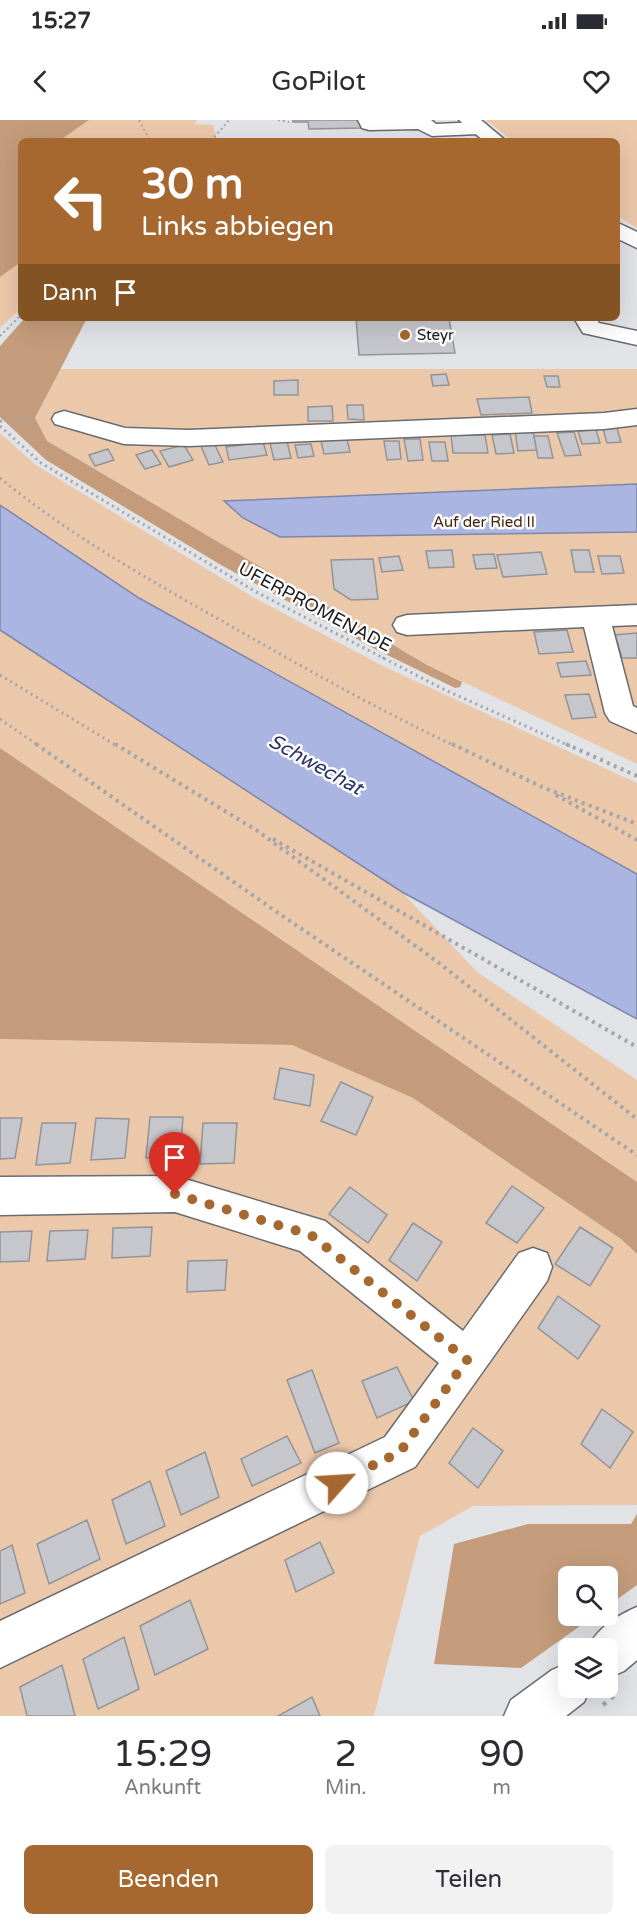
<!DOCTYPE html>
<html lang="de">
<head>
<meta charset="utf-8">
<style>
	:root { --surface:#fff; --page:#f2f2f3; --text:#2b2b33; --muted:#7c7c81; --accent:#a6682e }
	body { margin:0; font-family:"Varela Round",sans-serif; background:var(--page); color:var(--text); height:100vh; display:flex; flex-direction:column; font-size:22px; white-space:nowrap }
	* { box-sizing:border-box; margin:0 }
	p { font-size:20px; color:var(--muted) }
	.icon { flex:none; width:33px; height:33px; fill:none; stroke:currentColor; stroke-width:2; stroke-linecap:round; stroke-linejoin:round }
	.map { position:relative; height:1596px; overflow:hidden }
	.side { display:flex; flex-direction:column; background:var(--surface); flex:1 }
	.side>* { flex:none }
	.top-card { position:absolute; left:18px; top:18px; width:602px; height:183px; border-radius:9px; box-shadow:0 6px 24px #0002; background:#a6682e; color:#fff; overflow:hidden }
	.fabs { position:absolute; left:558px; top:1446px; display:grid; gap:12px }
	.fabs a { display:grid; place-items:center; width:60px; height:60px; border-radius:9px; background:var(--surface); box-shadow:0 6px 24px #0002; font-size:30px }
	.pin { position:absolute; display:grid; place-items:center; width:51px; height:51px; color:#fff; margin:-62px -26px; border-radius:50% 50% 50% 0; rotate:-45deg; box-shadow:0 0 6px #0007 }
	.pin .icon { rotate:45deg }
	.me { position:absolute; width:66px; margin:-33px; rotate:64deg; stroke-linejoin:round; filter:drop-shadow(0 0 4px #0008) }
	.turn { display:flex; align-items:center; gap:21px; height:126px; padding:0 24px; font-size:27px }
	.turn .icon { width:78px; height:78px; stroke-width:2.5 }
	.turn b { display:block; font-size:42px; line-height:51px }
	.then { display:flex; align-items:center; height:57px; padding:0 24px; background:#0003; gap:12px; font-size:22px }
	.eta { display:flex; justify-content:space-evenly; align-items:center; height:102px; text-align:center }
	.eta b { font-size:36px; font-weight:600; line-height:42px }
	.action { display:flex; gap:12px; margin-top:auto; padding:12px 24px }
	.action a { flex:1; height:69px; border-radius:9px; background:var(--accent); color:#fff; font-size:24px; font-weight:600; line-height:69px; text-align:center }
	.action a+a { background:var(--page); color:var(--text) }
	.status { display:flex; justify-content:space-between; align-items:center; height:42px; padding:0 30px; background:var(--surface); direction:ltr }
	.status svg { height:16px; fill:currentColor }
	header { display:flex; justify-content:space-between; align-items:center; height:78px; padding:0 24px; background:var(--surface); font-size:27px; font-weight:600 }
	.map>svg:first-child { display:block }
</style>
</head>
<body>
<div class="status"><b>15:27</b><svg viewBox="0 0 49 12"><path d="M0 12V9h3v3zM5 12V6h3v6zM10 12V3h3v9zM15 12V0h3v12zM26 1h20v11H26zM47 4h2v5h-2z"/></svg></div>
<header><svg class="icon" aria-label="back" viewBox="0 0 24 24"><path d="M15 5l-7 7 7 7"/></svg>GoPilot<svg class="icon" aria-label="heart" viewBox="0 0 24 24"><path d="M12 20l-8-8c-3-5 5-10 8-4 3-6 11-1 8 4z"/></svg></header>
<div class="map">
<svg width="637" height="1596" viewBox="0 0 637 1596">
	<rect width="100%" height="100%" fill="#e1e3e7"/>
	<g fill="#ecc8ab">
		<path d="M89,0H197L194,4L213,5L217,21H59Z"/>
		<path d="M486,0H637V108L617,96L616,21H513Z"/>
		<path d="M21,142V188L0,208V157Z"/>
		<path d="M60,249H637V644L427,545L46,321L35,299Z"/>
		<path d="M0,313L36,345L251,476L381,545L637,663V754L139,478L0,385Z"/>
		<path d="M0,510L402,772L477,852L637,960V1062L0,628Z"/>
		<path d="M0,919L292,925L413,978L621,1119L637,1134V1385L473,1386L420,1416L374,1596H0Z"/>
	</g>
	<g fill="#c49c7b">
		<path d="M0,0H89L59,21H21V142L0,157Z"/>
		<path d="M25,198H87L35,298L47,321L427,545L462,562L460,567L455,568L377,530L221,445L46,340L0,297V226Z"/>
		<path d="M0,628L637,1062V1134L621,1119L413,978L292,925L0,919Z"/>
		<path d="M637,1394V1465L608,1486V1456H568V1496H594L521,1548L434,1544L454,1424L528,1404H631Z"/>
	</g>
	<g fill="#aab5e2" stroke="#7f86a7" stroke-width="1.5">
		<path d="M637,364V412L280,417L243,398L224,381Z"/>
		<path d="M0,385L139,478L637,754V899L402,772L0,510Z"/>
	</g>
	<g fill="#c6c7cc" stroke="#939498" stroke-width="1.5">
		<path d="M293,0H360L361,8L309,9L308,2H293Z"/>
		<path d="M356,198H449L455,233L359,235Z"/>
		<path d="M446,254L449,265L433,266L431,255Z"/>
		<path d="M544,256H558L560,267H547Z"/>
		<path d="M298,260V275H274V261Z"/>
		<path d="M529,277L532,293L481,295L477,279Z"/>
		<path d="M347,285H363L364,300L348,299Z"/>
		<path d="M332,286L333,301H308V287Z"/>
		<path d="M617,308L621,322L607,323L603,309Z"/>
		<path d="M596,310L600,323L582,324L578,311Z"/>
		<path d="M515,311H533L537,330L518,331Z"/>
		<path d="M574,312L581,335L565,336L557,313Z"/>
		<path d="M510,314L514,333L496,334L492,315Z"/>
		<path d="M451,315H485L488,333H453Z"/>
		<path d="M534,316H548L553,338H538Z"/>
		<path d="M347,319L350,332L324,334L321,321Z"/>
		<path d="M404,319H420L423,340L408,341Z"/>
		<path d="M287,321L291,338L274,340L270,323Z"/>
		<path d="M384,321H399L401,339L387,340Z"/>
		<path d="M263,322L267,335L229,340L226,327Z"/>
		<path d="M429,322H445L448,341H432Z"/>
		<path d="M214,323L223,342L209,345L201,326Z"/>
		<path d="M311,324L314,336L298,338L295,325Z"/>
		<path d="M184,325L193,340L169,347L160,331Z"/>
		<path d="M108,329L114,340L95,346L89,335Z"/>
		<path d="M152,330L161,344L145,349L136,335Z"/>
		<path d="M452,430L454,447L429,448L426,431Z"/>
		<path d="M571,430H589L594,452H575Z"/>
		<path d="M541,432L547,454L503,457L497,435Z"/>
		<path d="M494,434L497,448L476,449L473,435Z"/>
		<path d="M399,436L403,450L382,452L379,438Z"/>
		<path d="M598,436H620L624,453L602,454Z"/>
		<path d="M373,439L378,479L351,480L334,469L331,440Z"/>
		<path d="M567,510L573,532L539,534L534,512Z"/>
		<path d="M637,513V538H622L615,515Z"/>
		<path d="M586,541L591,555L561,557L557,543Z"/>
		<path d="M589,574L596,597L572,599L565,575Z"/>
		<path d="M280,948L314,955L310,986L274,979Z"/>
		<path d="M341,962L373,977L356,1015L321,1001Z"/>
		<path d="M150,997H183L180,1037L146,1038Z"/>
		<path d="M0,998H22L15,1038L0,1039Z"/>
		<path d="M96,998L129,999L125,1038L91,1040Z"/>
		<path d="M42,1003H76L70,1043L36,1045Z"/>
		<path d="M203,1003H237L234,1043L200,1044Z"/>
		<path d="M512,1066L544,1088L517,1123L486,1103Z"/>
		<path d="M350,1067L387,1095L368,1123L329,1094Z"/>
		<path d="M413,1103L442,1122L417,1161L389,1140Z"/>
		<path d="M152,1107L150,1136L112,1138L113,1108Z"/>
		<path d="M580,1107L613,1128L590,1166L555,1144Z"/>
		<path d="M88,1110L85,1139L47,1141L50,1111Z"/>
		<path d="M32,1111L29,1141L0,1142V1112Z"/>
		<path d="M227,1140L225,1170L187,1172L188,1141Z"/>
		<path d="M558,1176L600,1206L578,1239L538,1208Z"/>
		<path d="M397,1247L414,1281L377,1298L362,1261Z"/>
		<path d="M312,1250L339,1323L315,1333L287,1260Z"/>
		<path d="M602,1289L633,1312L610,1348L581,1324Z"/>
		<path d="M473,1308L503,1331L478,1368L449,1343Z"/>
		<path d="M287,1316L301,1343L252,1366L241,1339Z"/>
		<path d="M205,1332L219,1377L181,1395L166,1351Z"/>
		<path d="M150,1361L165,1406L126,1424L112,1380Z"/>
		<path d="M87,1400L100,1439L49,1464L37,1424Z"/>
		<path d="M320,1422L334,1453L296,1472L285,1440Z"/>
		<path d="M12,1425L25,1473L0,1484V1431Z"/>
		<path d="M190,1480L208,1529L155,1555L140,1506Z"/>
		<path d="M124,1517L139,1569L98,1589L83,1539Z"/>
		<path d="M62,1545L75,1596H27L20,1567Z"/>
		<path d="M312,1577L320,1596H278Z"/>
	</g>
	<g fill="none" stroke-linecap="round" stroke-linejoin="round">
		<defs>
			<g id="minor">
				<path d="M358,0H431L436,4L479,2L486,4L489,8L486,12L479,14L432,16L418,9L369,10L362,8Z"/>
				<path d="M574,198H596L599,203L637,211V225L583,213Z"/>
				<path d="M637,289V305L604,309L189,326L124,324L55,304L52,299L55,294L64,291L125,308L189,310L604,293Z"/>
				<path d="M637,485V505L612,506L633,586L637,588V613L610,601L605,593L584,507L407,515L397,512L393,505L397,498L407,495Z"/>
				<path d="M175,1056L325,1101L463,1211L519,1133L533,1128L547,1133L552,1147L547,1161L415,1347L0,1548V1501L385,1317L439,1243L300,1131L175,1092L0,1095V1057Z"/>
			</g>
			<g id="major">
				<path d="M459,0H481L506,21H484Z"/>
				<path d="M616,102L637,112V128L616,118Z"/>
				<path d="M637,1487V1540L624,1551L608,1558V1528H588C596,1509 618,1495 637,1487Z"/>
				<path d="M568,1543V1568H590L584,1582L566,1596H504L511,1580L552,1550Z"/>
			</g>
		</defs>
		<use href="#minor" stroke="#6a6b6f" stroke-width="3"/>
		<use href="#major" stroke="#6a6b6f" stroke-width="3"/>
		<g stroke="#a4a5a9" stroke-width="2" stroke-dasharray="2 3" stroke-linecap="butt">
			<path d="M139,0L150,21"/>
			<path d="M278,0L289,2"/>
			<path d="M211,21L229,0"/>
			<path d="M0,216L21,195"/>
		</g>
		<g stroke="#a4a5a9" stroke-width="3" stroke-dasharray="2 4" stroke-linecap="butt">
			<path d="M0,301L35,299"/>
			<path d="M0,306L41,343L258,473L445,570L570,626"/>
			<path d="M0,358C68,414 146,458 222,501C299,545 375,588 455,626"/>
			<path d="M383,539L391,528"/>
			<path d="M0,555L117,626"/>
			<path d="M0,599L39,626"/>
		</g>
		<g stroke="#a4a5a9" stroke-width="4" stroke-dasharray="3 4.5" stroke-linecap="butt">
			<path d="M36,624L284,797L637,1035"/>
			<path d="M115,624L256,710L439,843L637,999"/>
			<path d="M452,624L542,667L637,704"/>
			<path d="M566,624L637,656"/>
			<path d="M556,675L637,720"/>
			<path d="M273,719L637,927"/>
		</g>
		<path stroke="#a4a5a9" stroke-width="4.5" stroke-dasharray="4 6" stroke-linecap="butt" d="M603,1585L616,1574"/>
		<use href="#minor" fill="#fff" fill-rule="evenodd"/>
		<use href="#major" fill="#fff" fill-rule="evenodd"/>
	</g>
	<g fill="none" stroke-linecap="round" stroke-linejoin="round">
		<path stroke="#a6682e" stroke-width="10" stroke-dasharray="0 18" d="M175,1074L311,1115L467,1240L400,1332L337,1363"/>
	</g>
	<circle fill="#a6682e" stroke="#fff" stroke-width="2" cx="405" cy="215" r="6"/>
	<g text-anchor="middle" stroke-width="5" stroke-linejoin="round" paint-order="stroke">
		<g font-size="15" fill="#1a1a1c" stroke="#fff" text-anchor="start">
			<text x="417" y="220">Steyr</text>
		</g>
		<g font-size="15" fill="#42260b" stroke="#fff">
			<text x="484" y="407">Auf der Ried II</text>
		</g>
		<g font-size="18" fill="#1a1a1c" stroke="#fff">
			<text transform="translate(315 487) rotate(28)" y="6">UFERPROMENADE</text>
		</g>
		<g font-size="20" font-style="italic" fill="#2a3168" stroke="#fff">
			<text transform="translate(316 644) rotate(29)" y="7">Schwechat</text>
		</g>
	</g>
</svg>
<div class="fabs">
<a><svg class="icon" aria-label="search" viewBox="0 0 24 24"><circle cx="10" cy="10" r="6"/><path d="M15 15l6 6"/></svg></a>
<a><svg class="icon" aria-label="layers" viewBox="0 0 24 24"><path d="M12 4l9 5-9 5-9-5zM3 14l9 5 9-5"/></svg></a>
</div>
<div class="pin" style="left:175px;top:1074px;background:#d93025"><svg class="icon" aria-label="arrive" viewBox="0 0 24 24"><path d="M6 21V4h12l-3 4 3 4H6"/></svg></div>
<svg class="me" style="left:337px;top:1363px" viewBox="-20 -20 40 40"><circle r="19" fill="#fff"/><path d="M0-13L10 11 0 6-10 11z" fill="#a6682e"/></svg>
<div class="top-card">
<div class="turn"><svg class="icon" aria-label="left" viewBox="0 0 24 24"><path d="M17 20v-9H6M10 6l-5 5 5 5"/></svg><div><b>30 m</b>Links abbiegen</div></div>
<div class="then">Dann<svg class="icon" aria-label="arrive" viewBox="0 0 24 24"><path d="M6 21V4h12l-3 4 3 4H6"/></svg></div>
</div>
</div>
<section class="side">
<div class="eta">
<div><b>15:29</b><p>Ankunft</p></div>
<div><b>2</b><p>Min.</p></div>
<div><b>90</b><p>m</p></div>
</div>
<div class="action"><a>Beenden</a><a>Teilen</a></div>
</section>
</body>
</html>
